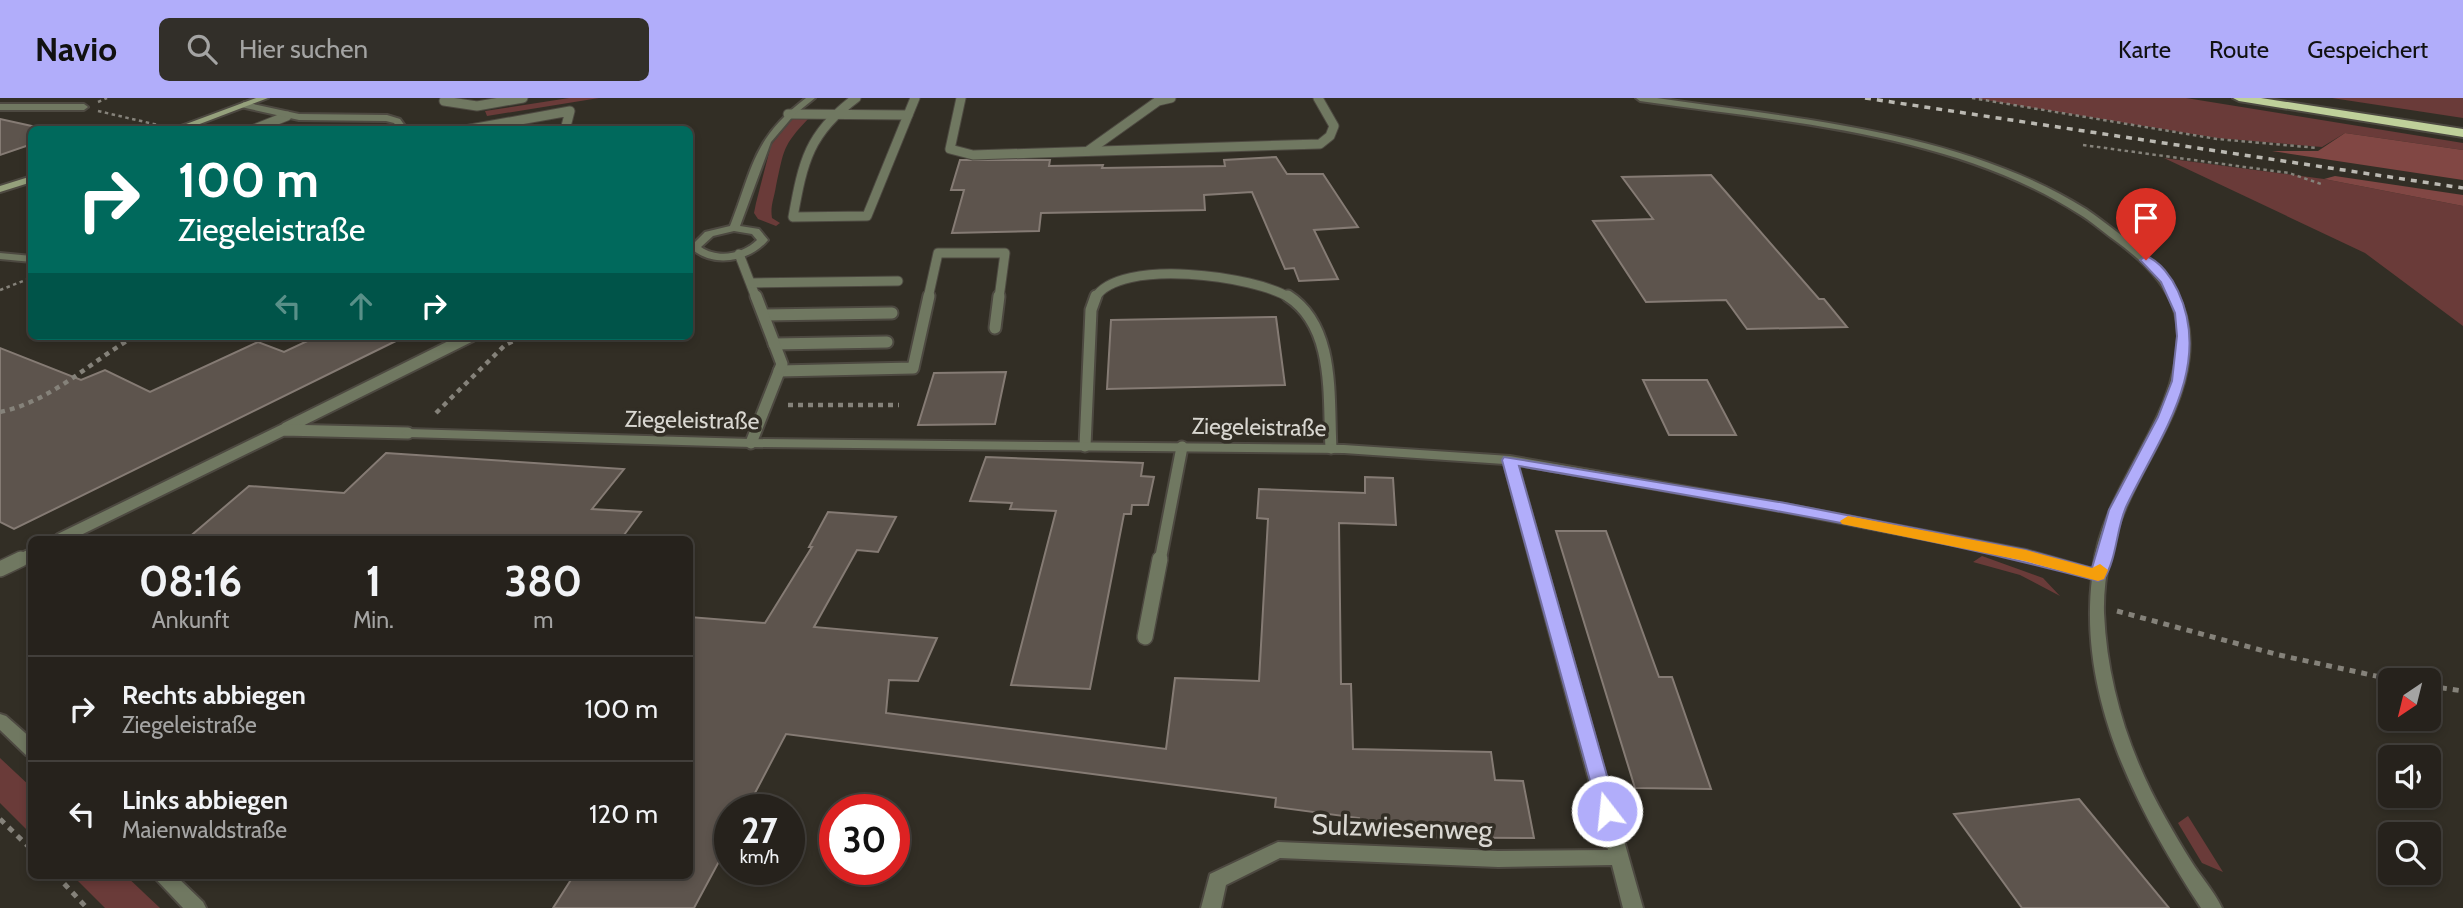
<!DOCTYPE html>
<html lang="de">
<head>
<meta charset="utf-8">
<style>
	:root { --surface:#26221c; --page:#322f29; --text:#f1f3f6; --muted:#a4a4a3; --line:#423f3b; --accent:#b1adfa }
	body { margin:0; font-family:Cabin,sans-serif; background:var(--page); color:var(--text); height:100vh; display:flex; flex-direction:column; font-size:26px; white-space:nowrap }
	* { box-sizing:border-box; margin:0 }
	p { font-size:23px; color:var(--muted) }
	.icon { flex:none; width:38px; height:38px; fill:none; stroke:currentColor; stroke-width:2; stroke-linecap:round; stroke-linejoin:round }
	.map { position:relative; flex:1; overflow:hidden }
	.sheet { position:absolute; left:28px; top:438px; width:665px; height:343px; display:flex; flex-direction:column; background:var(--surface); border-radius:10px; box-shadow:0 4px 10px #0003,0 0 0 2px var(--line) }
	.sheet>* { flex:none }
	.banner { position:absolute; left:28px; top:28px; width:665px; height:214px; border-radius:10px; box-shadow:0 4px 10px #0003,0 0 0 2px var(--line); background:#00695c; color:#fff; overflow:hidden }
	.needle { width:46px; rotate:215deg }
	.tools { position:absolute; left:2378px; top:570px; display:grid; gap:14px }
	.tools a { display:grid; place-items:center; width:63px; height:63px; border-radius:10px; background:var(--surface); box-shadow:0 4px 10px #0003,0 0 0 2px var(--line); font-size:35px }
	.speed { position:absolute; left:714px; top:696px; display:flex; gap:14px; font-size:35px; font-weight:700; text-align:center }
	.speed>* { display:grid; place-content:center; width:91px; height:91px; border-radius:50%; background:var(--surface); box-shadow:0 4px 10px #0003,0 0 0 2px var(--line); line-height:1 }
	.speed small { font-size:18px; font-weight:400 }
	.speed .limit { border:10px solid #d22; background:#fff; color:#111 }
	.pin { position:absolute; display:grid; place-items:center; width:60px; height:60px; color:#fff; margin:-72px -30px; border-radius:50% 50% 50% 0; rotate:-45deg; box-shadow:0 0 7px #0007 }
	.pin .icon { rotate:45deg }
	.me { position:absolute; width:77px; margin:-38px; rotate:344deg; stroke-linejoin:round; filter:drop-shadow(0 0 5px #0008) }
	.turn { display:flex; align-items:center; gap:24px; height:147px; padding:0 35px; font-size:32px }
	.turn .icon { width:91px; height:91px; stroke-width:2.5 }
	.turn b { display:block; font-size:49px; line-height:60px }
	.lanes { display:flex; align-items:center; height:66px; padding:0 35px; background:#0003; justify-content:center; gap:35px; direction:ltr }
	.lanes .off { opacity:.35 }
	.eta { display:flex; justify-content:space-evenly; align-items:center; height:119px; text-align:center }
	.eta b { font-size:42px; font-weight:700; line-height:49px }
	ul { padding:0; list-style:none }
	li { display:flex; align-items:center; gap:21px; height:105px; padding:0 35px; border-top:2px solid var(--line) }
	li div { flex:1 }
	li b { display:block; font-size:26px }
	li em { font-style:normal }
	header { display:flex; align-items:center; gap:42px; box-sizing:border-box; height:98px; padding:0 35px; background:var(--accent); color:#111 }
	header strong { font-size:33px }
	nav { display:flex; gap:38px; margin-inline-start:auto; font-size:24px }
	.search { width:490px; height:63px; background:var(--page); display:flex; align-items:center; gap:18px; box-sizing:border-box; padding:0 24px; border-radius:10px; color:var(--muted); font-size:26px }
	.map>svg:first-child { display:block }
</style>
</head>
<body>
<header>
<strong>Navio</strong>
<div class="search"><svg class="icon" aria-label="search" viewBox="0 0 24 24"><circle cx="10" cy="10" r="6"/><path d="M15 15l6 6"/></svg>Hier suchen</div>
<nav><a>Karte</a><a>Route</a><a>Gespeichert</a></nav>
</header>
<div class="map">
<svg width="2463" height="810" viewBox="0 0 2463 810">
	<rect width="100%" height="100%" fill="#322e25"/>
	<g fill="#6a3b39">
		<path d="M569,0H599L487,18L485,13Z"/>
		<path d="M1974,0H2186L2463,45V52L2345,35L2322,49L2217,40Z"/>
		<path d="M2332,0H2463V20Z"/>
		<path d="M793,20H809C782,48 784,52 776,88C774,101 770,108 772,120L780,125L776,128L758,121L754,115L756,105L771,47Z"/>
		<path d="M2164,60L2324,81L2463,108V228L2365,155Z"/>
		<path d="M1982,458L2043,480L2060,498L2020,477L1973,464Z"/>
		<path d="M0,660L31,689V736L0,705Z"/>
		<path d="M2188,718L2223,774L2202,765L2178,725Z"/>
		<path d="M72,777H125L160,810H105Z"/>
	</g>
	<g fill="#814744">
		<path d="M2345,35L2463,52V82L2272,53H2318Z"/>
		<path d="M2335,78L2463,97V108L2324,81Z"/>
	</g>
	<g fill="#5d544d" stroke="#857b74" stroke-width="2">
		<path d="M0,21L50,32H32V46L0,57Z"/>
		<path d="M1276,59L1287,76H1323L1358,129L1314,132L1338,181L1299,183L1294,170L1285,171L1252,94L1204,97L1205,112L1041,115L1039,133L952,135L964,92H951L960,62H1050L1049,68L1103,67L1102,70L1225,68L1224,62Z"/>
		<path d="M1711,77L1819,201H1824L1847,229L1747,231L1726,202L1646,204L1593,123L1653,121L1622,79Z"/>
		<path d="M1276,219L1285,287L1107,291L1111,222Z"/>
		<path d="M318,238H406L14,431L0,424V250L81,282L105,272L150,294L258,244L284,254Z"/>
		<path d="M1006,274L995,326L918,327L934,275Z"/>
		<path d="M1643,282H1707L1736,337H1669Z"/>
		<path d="M386,355L624,371L592,411L641,414L621,441H187L249,388L344,395Z"/>
		<path d="M986,359L1143,365L1141,378L1154,379L1148,407H1132L1131,416H1124L1090,591L1011,587L1056,413L1010,411L1012,405L970,403Z"/>
		<path d="M1365,379L1393,380L1396,427L1339,425L1341,586H1351L1353,651L1491,654L1495,682L1523,683L1534,740L1357,739L1359,720L1275,709L1276,700L786,636L746,712H730V743L694,810H553L574,777H690V519L765,525L812,449H809L828,414L896,419L878,454L857,452L814,529L937,540L918,583L889,582L886,615L1166,651L1175,580L1259,583L1268,421L1257,420L1259,391L1365,395Z"/>
		<path d="M1556,433H1606L1659,579H1672L1711,691L1635,690Z"/>
		<path d="M2079,701L2169,810H2022L1954,716Z"/>
	</g>
	<g fill="none" stroke-linecap="round" stroke-linejoin="round">
		<defs>
			<g id="service-far2">
				<path d="M856,0C809,35 803,63 793,119L867,118L915,0"/>
				<path d="M961,0L950,51L973,57L1320,46L1330,38L1334,28L1318,0"/>
				<path d="M444,3L477,8L523,0"/>
				<path d="M788,16L908,17"/>
				<path d="M252,32L287,18"/>
				<path d="M465,32L570,13L565,32"/>
				<path d="M1088,53L1158,3L1171,0"/>
				<path d="M739,156L756,200"/>
				<path d="M751,185L898,183"/>
				<path d="M928,200L938,155H1005L999,200"/>
				<path d="M1095,200C1119,159 1256,178 1290,200"/>
			</g>
			<g id="service-far1">
				<path d="M1288,198C1336,229 1328,300 1331,350"/>
				<path d="M764,217L892,215"/>
				<path d="M995,230L999,198"/>
				<path d="M774,246L887,244"/>
				<path d="M779,273L913,270L929,198"/>
				<path d="M286,330L471,238"/>
				<path d="M751,345L782,266L756,198"/>
				<path d="M1085,348L1091,212L1096,198"/>
				<path d="M60,441L283,332L408,335"/>
				<path d="M17,463L32,456"/>
				<path d="M1160,463L1182,349"/>
			</g>
			<g id="service">
				<path d="M0,471L21,461"/>
				<path d="M1145,539L1160,461"/>
			</g>
			<g id="minor">
				<path d="M806,0H815L794,17L771,44L740,128L759,131L768,142C750,164 711,171 690,149L705,134L730,128C753,70 752,41 806,0ZM734,133L752,136L757,142C743,156 718,161 701,149L713,138Z"/>
				<path d="M1636,0H1657C1799,21 1961,33 2086,111C2098,119 2109,128 2121,137C2163,167 2195,204 2189,259C2183,314 2148,358 2127,407C2112,440 2103,479 2104,515C2107,587 2130,658 2166,721C2174,735 2182,749 2191,763C2201,779 2214,793 2222,810H2201C2137,712 2078,601 2092,480L2025,461L1785,414L1518,367L1643,810H1623L1612,767L1498,769L1280,760L1226,787L1221,810H1201L1210,776L1278,744L1498,753L1608,752L1504,366L1344,355L751,349L408,339L401,335L408,331L751,341L1344,347L1510,358L1785,406L2026,452L2093,471C2103,387 2176,325 2178,239C2179,195 2146,165 2113,141C2102,133 2091,123 2079,116C1953,35 1784,24 1640,3Z"/>
				<path d="M244,4L299,16L387,17L400,21L408,32H399L394,25L386,23L299,22L241,9L240,7Z"/>
				<path d="M0,6H84L88,9L84,12H0Z"/>
				<path d="M0,155L32,158V164L0,161Z"/>
				<path d="M0,616L6,618L32,641V658L26,657L0,632Z"/>
				<path d="M152,777H175L203,804L206,810H183Z"/>
			</g>
			<g id="secondary">
				<path d="M256,0H268L184,32H170Z"/>
				<path d="M32,78V84L0,94V88Z"/>
			</g>
			<path id="trunk" d="M2233,0H2261L2463,31V39L2239,3Z"/>
		</defs>
		<use href="#service-far2" stroke="#4d4941" stroke-width="11"/>
		<use href="#service-far1" stroke="#4d4941" stroke-width="15"/>
		<use href="#service" stroke="#4d4941" stroke-width="18"/>
		<use href="#minor" stroke="#4d4941" stroke-width="4"/>
		<use href="#secondary" stroke="#4d4941" stroke-width="4"/>
		<use href="#trunk" stroke="#4d4941" stroke-width="4"/>
		<g stroke="#85827a" stroke-width="2.5" stroke-dasharray="3.5 3.5" stroke-linecap="butt">
			<path d="M1972,0L2217,41L2318,50"/>
			<path d="M98,4L107,0"/>
			<path d="M98,13L158,27"/>
			<path d="M2083,47L2289,75L2321,86"/>
			<path d="M0,192L31,180"/>
		</g>
		<g stroke="#85827a" stroke-width="4.5" stroke-dasharray="5 5" stroke-linecap="butt">
			<path d="M788,307H899"/>
			<path d="M0,314C52,303 90,264 135,238"/>
			<path d="M436,315L505,247L524,238"/>
		</g>
		<g stroke="#85827a" stroke-width="5" stroke-dasharray="6 6" stroke-linecap="butt">
			<path d="M2117,513L2279,557L2399,583"/>
			<path d="M2429,588L2463,593"/>
			<path d="M0,721L32,752"/>
			<path d="M56,777L87,810"/>
		</g>
		<use href="#service-far2" stroke="#707861" stroke-width="9"/>
		<use href="#service-far1" stroke="#707861" stroke-width="11"/>
		<use href="#service" stroke="#707861" stroke-width="15"/>
		<use href="#minor" fill="#707861" fill-rule="evenodd"/>
		<use href="#secondary" fill="#95a17c" fill-rule="evenodd"/>
		<use href="#trunk" fill="#bfd09a" fill-rule="evenodd"/>
		<path stroke="#bbb9b2" stroke-width="3.5" stroke-dasharray="6 6" stroke-linecap="butt" d="M1865,0L2463,90"/>
	</g>
	<path fill="#b1adfa" stroke="#7370a2" stroke-width="2" d="M2146,158C2160,163 2172,180 2178,193C2214,270 2158,341 2126,409C2116,432 2117,460 2104,481L2098,483C1908,432 1713,402 1519,368L1617,713L1614,719H1600L1502,362L1504,359L1785,405L2026,452L2092,470L2109,412L2158,319L2172,283L2177,238L2175,215L2161,184L2140,162Z"/>
	<path fill="#f59e0b" d="M1848,418L2026,452L2092,470L2100,466L2108,472L2104,481L2098,483L2025,463L1842,426L1840,423Z"/>
	<g text-anchor="middle" stroke-width="7" stroke-linejoin="round" paint-order="stroke">
		<g font-size="23" fill="#d9d7d1" stroke="#322e25">
			<text transform="translate(692 322) rotate(1)" y="8">Ziegeleistraße</text>
			<text transform="translate(1259 329) rotate(1)" y="8">Ziegeleistraße</text>
		</g>
		<g font-size="28" fill="#d9d7d1" stroke="#322e25">
			<text transform="translate(1402 729) rotate(2)" y="10">Sulzwiesenweg</text>
		</g>
	</g>
</svg>
<div class="tools">
<a><svg class="needle" viewBox="-14 -14 28 28"><path d="M0-13l5 13h-10z" fill="#e53935"/><path d="M0 13l5-13h-10z" fill="#a4a4a3"/></svg></a>
<a><svg class="icon" aria-label="sound" viewBox="0 0 24 24"><path d="M4 9h4l5-4v14l-5-4H4zM17 9q2 3 0 6"/></svg></a>
<a><svg class="icon" aria-label="search" viewBox="0 0 24 24"><circle cx="10" cy="10" r="6"/><path d="M15 15l6 6"/></svg></a>
</div>
<div class="speed"><div>27<small>km/h</small></div><div class="limit">30</div></div>
<div class="pin" style="left:2146px;top:162px;background:#d93025"><svg class="icon" aria-label="arrive" viewBox="0 0 24 24"><path d="M6 21V4h12l-3 4 3 4H6"/></svg></div>
<svg class="me" style="left:1607px;top:713px" viewBox="-20 -20 40 40"><circle r="17" fill="#b1adfa" stroke="#fff" stroke-width="3"/><path d="M0-11L8 9 0 5-8 9z" fill="#fff"/></svg>
<div class="banner">
<div class="turn"><svg class="icon" aria-label="right" viewBox="0 0 24 24"><path d="M7 20v-9h11M14 6l5 5-5 5"/></svg><div><b>100 m</b>Ziegeleistraße</div></div>
<div class="lanes"><svg class="icon off" aria-label="left" viewBox="0 0 24 24"><path d="M17 20v-9H6M10 6l-5 5 5 5"/></svg><svg class="icon off" aria-label="ahead" viewBox="0 0 24 24"><path d="M12 20V5M6 11l6-6 6 6"/></svg><svg class="icon" aria-label="right" viewBox="0 0 24 24"><path d="M7 20v-9h11M14 6l5 5-5 5"/></svg></div>
</div>
<section class="sheet">
<div class="eta">
<div><b>08:16</b><p>Ankunft</p></div>
<div><b>1</b><p>Min.</p></div>
<div><b>380</b><p>m</p></div>
</div>
<ul>
<li><svg class="icon" aria-label="right" viewBox="0 0 24 24"><path d="M7 20v-9h11M14 6l5 5-5 5"/></svg><div><b>Rechts abbiegen</b><p>Ziegeleistraße</p></div><em>100 m</em></li>
<li><svg class="icon" aria-label="left" viewBox="0 0 24 24"><path d="M17 20v-9H6M10 6l-5 5 5 5"/></svg><div><b>Links abbiegen</b><p>Maienwaldstraße</p></div><em>120 m</em></li>
</ul>
</section>
</div>
</body>
</html>
